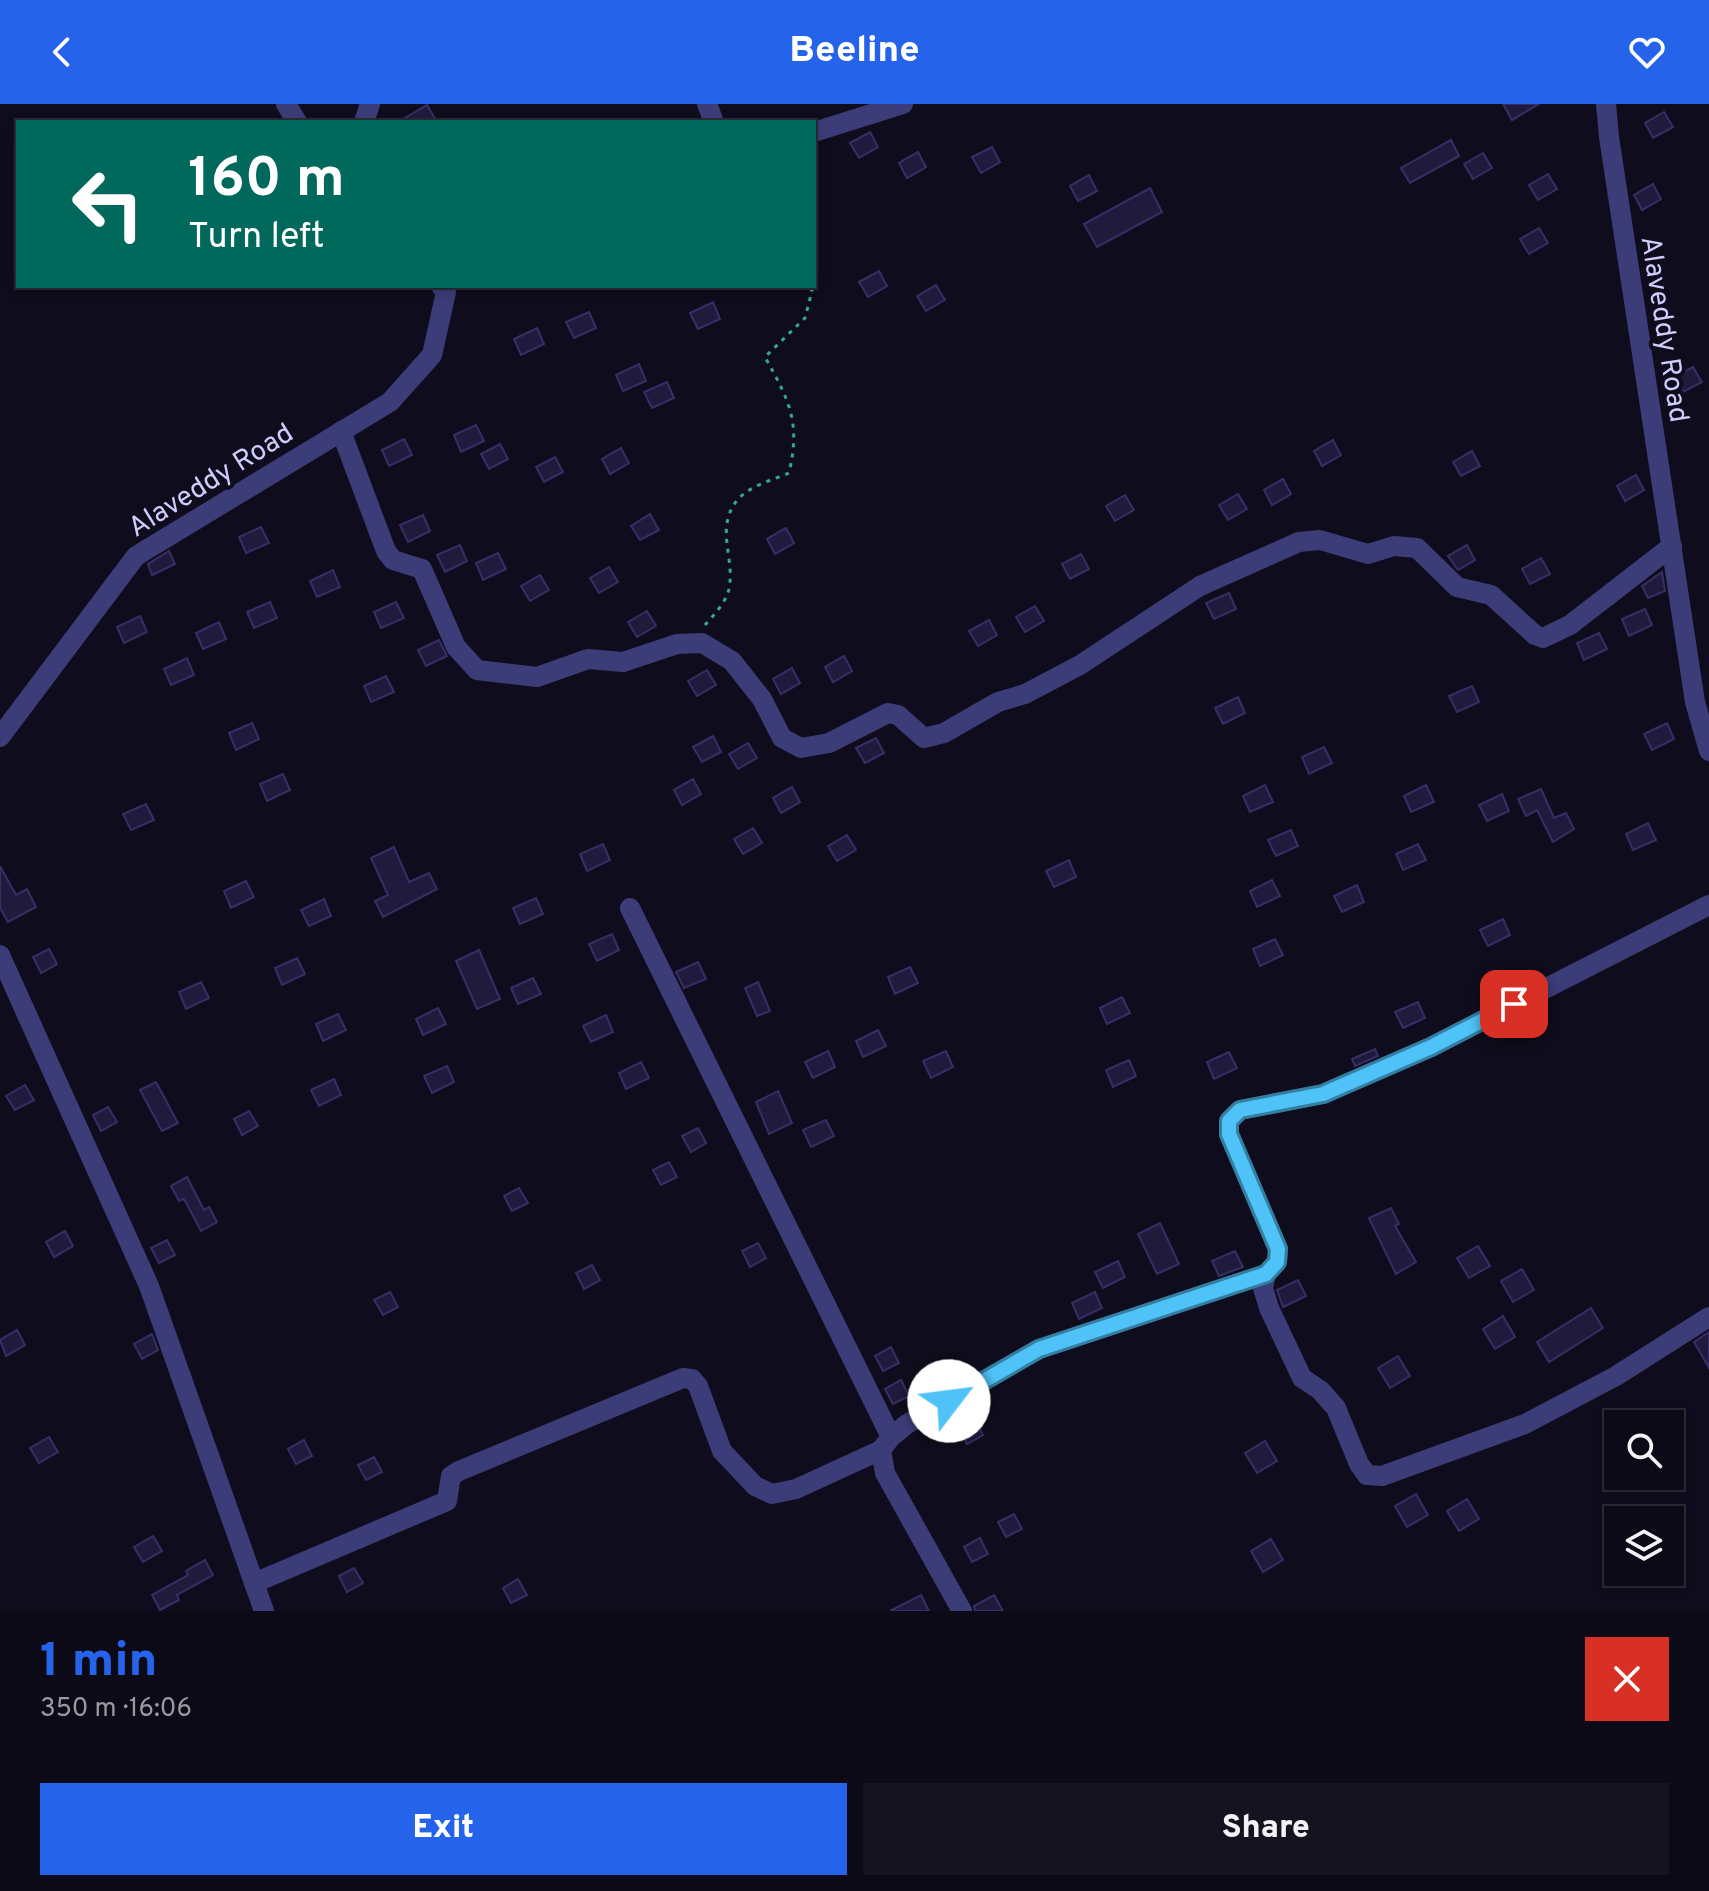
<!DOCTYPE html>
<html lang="en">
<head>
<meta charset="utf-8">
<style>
	:root { --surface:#0b0a16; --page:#14131f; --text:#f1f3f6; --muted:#9a9aa1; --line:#2b2b35; --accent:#2563eb }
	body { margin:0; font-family:Overpass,sans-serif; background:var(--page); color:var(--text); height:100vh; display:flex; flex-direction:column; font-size:30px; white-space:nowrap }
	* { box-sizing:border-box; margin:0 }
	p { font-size:26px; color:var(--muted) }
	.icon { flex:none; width:44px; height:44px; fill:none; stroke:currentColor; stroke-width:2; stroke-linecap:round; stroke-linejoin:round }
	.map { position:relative; height:1507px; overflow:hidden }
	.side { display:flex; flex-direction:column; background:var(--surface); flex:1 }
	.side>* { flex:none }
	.hud { position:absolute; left:16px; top:16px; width:800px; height:168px; border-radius:0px; box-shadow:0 4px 12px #0003,0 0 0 2px var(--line); background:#00695c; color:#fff; overflow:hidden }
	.controls { position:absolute; left:1604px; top:1306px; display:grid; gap:16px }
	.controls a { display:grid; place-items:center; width:80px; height:80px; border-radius:0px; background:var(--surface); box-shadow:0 4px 12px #0003,0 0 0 2px var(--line); font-size:40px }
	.pin { position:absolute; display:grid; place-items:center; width:68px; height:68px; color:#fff; margin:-34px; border-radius:16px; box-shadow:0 4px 12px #0006 }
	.me { position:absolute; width:88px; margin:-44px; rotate:60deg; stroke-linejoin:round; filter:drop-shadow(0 0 6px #0008) }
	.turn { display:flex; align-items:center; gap:28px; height:168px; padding:0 40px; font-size:36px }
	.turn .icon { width:104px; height:104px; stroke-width:2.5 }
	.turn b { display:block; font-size:56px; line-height:68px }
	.round { display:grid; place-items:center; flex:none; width:84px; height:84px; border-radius:0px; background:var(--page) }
	.head { display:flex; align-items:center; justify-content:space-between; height:136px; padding:0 40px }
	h1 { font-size:48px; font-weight:800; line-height:60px; color:var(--accent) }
	.cta { display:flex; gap:16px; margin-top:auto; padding:16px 40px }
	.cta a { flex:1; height:92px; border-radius:0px; background:var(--accent); color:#fff; font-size:32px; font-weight:800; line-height:92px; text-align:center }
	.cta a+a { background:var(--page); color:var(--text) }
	header { display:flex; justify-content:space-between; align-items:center; height:104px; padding:0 40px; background:var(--accent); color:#fff; font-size:36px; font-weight:800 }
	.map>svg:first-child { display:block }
</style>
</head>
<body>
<header><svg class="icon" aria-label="back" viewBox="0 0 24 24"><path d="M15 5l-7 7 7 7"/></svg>Beeline<svg class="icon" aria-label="heart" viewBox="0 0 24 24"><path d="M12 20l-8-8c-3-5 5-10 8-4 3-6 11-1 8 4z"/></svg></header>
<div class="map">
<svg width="1709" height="1507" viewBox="0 0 1709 1507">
	<rect width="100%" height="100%" fill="#0f0d1d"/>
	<g fill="#201b3c" stroke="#362f67" stroke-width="2">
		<path d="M1503,0H1539L1512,16Z"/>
		<path d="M427,1L437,18H398Z"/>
		<path d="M1664,8L1673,23L1653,34L1645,19Z"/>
		<path d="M870,28L878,43L859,54L850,39Z"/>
		<path d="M1451,36L1459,52L1410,79L1401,64Z"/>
		<path d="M992,43L1000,58L981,69L972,53Z"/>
		<path d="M918,48L926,63L907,74L899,59Z"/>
		<path d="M1483,49L1492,64L1473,75L1464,60Z"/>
		<path d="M1548,70L1557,85L1538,96L1529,81Z"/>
		<path d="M1089,71L1097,87L1078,97L1070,82Z"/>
		<path d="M1653,80L1661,95L1642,106L1634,91Z"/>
		<path d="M1150,84L1162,108L1097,143L1084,120Z"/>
		<path d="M1539,124L1548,139L1529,150L1520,135Z"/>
		<path d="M879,167L887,182L868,193L859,178Z"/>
		<path d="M936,181L945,196L926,207L917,192Z"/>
		<path d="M713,198L720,215L698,225L690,209Z"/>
		<path d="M589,208L596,224L574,234L566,218Z"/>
		<path d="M537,224L544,240L521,251L514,235Z"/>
		<path d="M639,260L646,277L623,287L616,271Z"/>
		<path d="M1693,263L1702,278L1683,288L1674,273Z"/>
		<path d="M667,278L674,294L652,304L644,288Z"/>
		<path d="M476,321L484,337L461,348L454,331Z"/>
		<path d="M404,335L412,351L389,362L382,346Z"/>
		<path d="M1333,336L1341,351L1322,362L1314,347Z"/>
		<path d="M500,340L508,355L489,365L481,350Z"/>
		<path d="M621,344L629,359L610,370L602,355Z"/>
		<path d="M1472,347L1480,362L1461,372L1453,358Z"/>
		<path d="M555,353L563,368L544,378L536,363Z"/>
		<path d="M1636,371L1644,386L1625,397L1617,382Z"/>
		<path d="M1283,375L1291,390L1272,401L1264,386Z"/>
		<path d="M1238,390L1247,405L1228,416L1219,401Z"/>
		<path d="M1125,391L1134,406L1115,417L1106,402Z"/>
		<path d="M650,410L659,426L640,436L631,422Z"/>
		<path d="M423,411L430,427L408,438L400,421Z"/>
		<path d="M261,423L269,439L246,449L239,433Z"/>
		<path d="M786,424L794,439L775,450L767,435Z"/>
		<path d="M460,441L467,457L445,468L437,451Z"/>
		<path d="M1467,441L1475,456L1458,466L1448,452Z"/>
		<path d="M169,447L175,460L152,471L148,460Z"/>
		<path d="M498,449L506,465L483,476L476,459Z"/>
		<path d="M1081,450L1089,465L1070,475L1062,460Z"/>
		<path d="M1541,454L1550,470L1530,480L1522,465Z"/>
		<path d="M609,463L618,478L599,489L590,474Z"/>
		<path d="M333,466L340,483L317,493L310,477Z"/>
		<path d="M1662,468L1665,487L1648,494L1642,482Z"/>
		<path d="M540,471L549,486L530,497L521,482Z"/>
		<path d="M1229,489L1236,505L1214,515L1206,499Z"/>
		<path d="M270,498L277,514L254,524L247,508Z"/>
		<path d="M396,498L404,514L381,524L374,508Z"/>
		<path d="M1035,502L1044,517L1025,528L1016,513Z"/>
		<path d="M1645,505L1652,521L1629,532L1622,515Z"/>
		<path d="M647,507L656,522L637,533L628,518Z"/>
		<path d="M140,512L147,528L124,539L117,523Z"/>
		<path d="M989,516L997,531L978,542L969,527Z"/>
		<path d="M219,518L226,535L203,545L196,529Z"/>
		<path d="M1599,529L1607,545L1584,556L1577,539Z"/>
		<path d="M439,536L447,552L426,562L418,546Z"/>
		<path d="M844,552L852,567L833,578L825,563Z"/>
		<path d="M187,554L194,571L171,581L164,565Z"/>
		<path d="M792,564L800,579L781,590L773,575Z"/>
		<path d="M707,566L716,581L697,592L688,577Z"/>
		<path d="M386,572L394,588L371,598L364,582Z"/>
		<path d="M1472,582L1479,598L1457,608L1449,592Z"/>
		<path d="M1238,593L1245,609L1223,620L1215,604Z"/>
		<path d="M252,619L259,635L236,646L229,629Z"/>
		<path d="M1667,619L1674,635L1652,646L1644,630Z"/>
		<path d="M713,632L721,648L702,658L693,643Z"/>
		<path d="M876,634L884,649L865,659L856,644Z"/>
		<path d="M748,639L757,654L738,665L729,650Z"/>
		<path d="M1324,643L1332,659L1309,670L1302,653Z"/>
		<path d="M283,670L290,686L267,697L260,680Z"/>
		<path d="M693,675L701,690L682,701L674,686Z"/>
		<path d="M1265,681L1273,698L1250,708L1243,692Z"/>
		<path d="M1426,681L1434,698L1411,708L1404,692Z"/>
		<path d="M792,683L800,698L781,709L773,694Z"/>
		<path d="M1541,685L1554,714L1566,709L1574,725L1553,738L1537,706L1526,712L1518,695Z"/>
		<path d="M1502,690L1509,707L1487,717L1479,701Z"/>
		<path d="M146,700L154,716L131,726L123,710Z"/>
		<path d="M1648,719L1656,736L1633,746L1626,730Z"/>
		<path d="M753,724L762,739L743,750L734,735Z"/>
		<path d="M1291,726L1298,742L1276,752L1268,736Z"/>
		<path d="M847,731L856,746L837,757L828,742Z"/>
		<path d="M603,740L610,756L587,767L580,750Z"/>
		<path d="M1418,740L1426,756L1403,766L1396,750Z"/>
		<path d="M394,743L409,778L429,769L437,785L383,813L375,797L388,791L371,754Z"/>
		<path d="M1069,756L1076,773L1054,783L1046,767Z"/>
		<path d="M0,762L16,791L27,785L36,803L8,818L0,804Z"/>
		<path d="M1272,776L1280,792L1257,803L1250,787Z"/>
		<path d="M246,777L254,793L231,804L224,787Z"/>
		<path d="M1357,781L1364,798L1342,808L1334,792Z"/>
		<path d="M536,794L543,810L520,820L513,804Z"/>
		<path d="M324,795L331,812L309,822L301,806Z"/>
		<path d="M1503,815L1510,831L1488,842L1480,826Z"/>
		<path d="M612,830L619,846L597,857L589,840Z"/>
		<path d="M1275,835L1283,851L1260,862L1253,845Z"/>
		<path d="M49,845L57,860L41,869L33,853Z"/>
		<path d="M479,846L500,895L477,905L456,857Z"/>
		<path d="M297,854L305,870L282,881L275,864Z"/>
		<path d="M698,858L706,875L684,884L676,868Z"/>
		<path d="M910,863L918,879L895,890L888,873Z"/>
		<path d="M533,874L541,890L518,900L511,884Z"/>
		<path d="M201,878L209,894L186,905L179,888Z"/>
		<path d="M758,878L770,907L757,912L745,884Z"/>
		<path d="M1122,893L1130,909L1107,920L1100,904Z"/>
		<path d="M1418,898L1425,914L1403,924L1395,908Z"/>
		<path d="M438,904L446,920L423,931L416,915Z"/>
		<path d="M338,910L346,926L323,937L316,920Z"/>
		<path d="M606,911L613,928L591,938L583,922Z"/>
		<path d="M878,926L886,942L863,953L856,937Z"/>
		<path d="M1375,945L1378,952L1355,962L1352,955Z"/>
		<path d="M828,947L835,963L813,974L805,958Z"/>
		<path d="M946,947L953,963L931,974L923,957Z"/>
		<path d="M1229,948L1237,964L1214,975L1207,958Z"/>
		<path d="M1129,956L1136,972L1113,983L1106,966Z"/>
		<path d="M641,958L649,974L626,985L619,969Z"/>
		<path d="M447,962L454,978L432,989L424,972Z"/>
		<path d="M334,975L341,991L319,1002L311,986Z"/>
		<path d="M156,978L178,1019L162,1027L140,986Z"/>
		<path d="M25,981L34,996L15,1006L6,992Z"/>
		<path d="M778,987L792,1019L769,1030L756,998Z"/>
		<path d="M108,1003L117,1018L101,1027L93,1011Z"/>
		<path d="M249,1007L258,1022L242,1031L234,1015Z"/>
		<path d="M826,1016L834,1032L811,1043L803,1026Z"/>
		<path d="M698,1024L706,1039L691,1048L682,1032Z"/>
		<path d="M669,1058L677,1073L661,1081L653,1066Z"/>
		<path d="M187,1073L204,1106L209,1103L217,1118L201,1127L184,1095L179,1097L171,1082Z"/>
		<path d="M519,1084L528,1099L512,1107L504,1092Z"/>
		<path d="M1391,1104L1399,1120L1395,1122L1416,1158L1396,1170L1369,1114Z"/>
		<path d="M1160,1119L1179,1160L1157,1170L1138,1130Z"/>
		<path d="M65,1127L73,1142L54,1153L46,1138Z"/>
		<path d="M167,1136L175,1151L159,1159L151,1144Z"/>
		<path d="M758,1139L766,1154L750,1163L742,1147Z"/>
		<path d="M1478,1142L1490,1162L1469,1174L1457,1154Z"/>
		<path d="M1235,1147L1243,1163L1219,1172L1212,1157Z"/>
		<path d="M1118,1157L1125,1173L1103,1184L1095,1168Z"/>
		<path d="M592,1161L600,1176L584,1185L576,1169Z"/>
		<path d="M1522,1165L1534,1186L1513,1198L1501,1177Z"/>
		<path d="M1298,1176L1306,1192L1283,1203L1277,1186Z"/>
		<path d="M390,1188L398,1203L383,1211L374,1196Z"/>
		<path d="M1095,1188L1102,1204L1079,1215L1072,1199Z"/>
		<path d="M1591,1204L1603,1224L1549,1258L1537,1238Z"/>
		<path d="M1503,1212L1515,1233L1495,1245L1483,1225Z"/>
		<path d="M17,1226L25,1241L6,1252L0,1236Z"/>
		<path d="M1709,1228V1264L1694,1238Z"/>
		<path d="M152,1230L158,1246L142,1255L134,1240Z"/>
		<path d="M891,1243L899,1259L883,1267L875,1252Z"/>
		<path d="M1398,1252L1410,1272L1390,1284L1378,1264Z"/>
		<path d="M901,1276L909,1292L893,1300L885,1285Z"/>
		<path d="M931,1278L937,1288L921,1297L916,1286Z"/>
		<path d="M975,1316L983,1331L967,1340L959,1324Z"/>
		<path d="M49,1333L58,1348L39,1359L30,1344Z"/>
		<path d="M304,1336L312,1352L296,1360L288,1345Z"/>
		<path d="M1265,1337L1277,1357L1257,1369L1245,1349Z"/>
		<path d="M374,1353L382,1368L366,1376L358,1361Z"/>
		<path d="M1416,1390L1428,1411L1407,1423L1395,1402Z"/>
		<path d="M1467,1395L1479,1415L1459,1427L1447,1407Z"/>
		<path d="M1014,1410L1022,1425L1006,1433L998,1418Z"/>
		<path d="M153,1432L162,1447L143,1458L134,1443Z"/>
		<path d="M980,1434L988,1450L972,1458L964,1443Z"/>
		<path d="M1271,1435L1283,1456L1263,1468L1251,1447Z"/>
		<path d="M205,1456L213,1471L177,1491L179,1496L160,1506L152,1491L188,1471L186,1467Z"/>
		<path d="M354,1464L363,1479L347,1488L339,1472Z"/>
		<path d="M518,1475L527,1491L511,1499L503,1484Z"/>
		<path d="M921,1491L929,1507H890Z"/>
		<path d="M994,1491L1003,1507H975L974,1502Z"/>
	</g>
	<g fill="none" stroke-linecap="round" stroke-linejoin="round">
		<path stroke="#36a699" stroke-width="3" stroke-dasharray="4 6" stroke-linecap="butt" d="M705,521C714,511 726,498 729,485C735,454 716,427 735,399C746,383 772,376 789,369C801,318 789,296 765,253L805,214L812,187L809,182"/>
		<g stroke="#3c3d78" stroke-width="20">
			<path d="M286,0L297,18"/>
			<path d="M707,0L714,18"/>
			<path d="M1606,0L1609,33L1695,598L1709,647"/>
			<path d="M364,18L370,0"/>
			<path d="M814,28L903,0"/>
			<path d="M341,327L386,447L393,456L422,465L456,543L477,566L537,573L588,555L623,558L677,540L702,539L732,557L762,595L782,634L801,644L829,639L888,609L898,611L924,634L944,629L998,598L1025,590L1080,561L1200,482L1299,438L1320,436L1368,450L1394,442L1417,444L1457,483L1491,491L1535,531L1543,534L1570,521L1672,442"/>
			<path d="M0,633L136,452L390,298L432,251L446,188L441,182"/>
			<path d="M1709,801L1431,943L1323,990L1240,1006L1229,1017V1030L1278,1145L1277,1158L1266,1170L1263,1184L1269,1204L1302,1274L1320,1286L1336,1304L1359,1360L1367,1371L1382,1372L1525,1320L1616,1272L1709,1213"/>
			<path d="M630,804L891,1333"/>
			<path d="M0,851L149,1182L264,1507"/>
			<path d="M254,1479L447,1397L451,1372L459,1367L683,1274L692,1275L698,1282L722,1347L755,1382L772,1390L796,1385L881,1346"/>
			<path d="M962,1507L885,1369L881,1346L891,1333L907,1320L1039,1245L1266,1170"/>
		</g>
	</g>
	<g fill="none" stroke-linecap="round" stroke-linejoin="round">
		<defs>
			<path id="route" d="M949,1297L1039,1245L1266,1170L1277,1158L1278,1145L1229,1030V1017L1240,1006L1323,990L1431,943L1514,900"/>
		</defs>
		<use href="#route" stroke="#337fa1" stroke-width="20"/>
		<use href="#route" stroke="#4fc3f7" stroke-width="14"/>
	</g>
	<g text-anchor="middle" stroke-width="8" stroke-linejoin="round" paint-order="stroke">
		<g font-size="28" fill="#cfcdfb" stroke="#0f0d1d">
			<text transform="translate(1666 225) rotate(81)" y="10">Alaveddy Road</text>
			<text transform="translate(210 375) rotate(-32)" y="10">Alaveddy Road</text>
		</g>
	</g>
</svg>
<div class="controls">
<a><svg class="icon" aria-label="search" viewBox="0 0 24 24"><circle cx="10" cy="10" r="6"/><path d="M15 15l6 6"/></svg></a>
<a><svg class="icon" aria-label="layers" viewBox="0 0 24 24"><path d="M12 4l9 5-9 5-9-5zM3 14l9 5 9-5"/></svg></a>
</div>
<div class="pin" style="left:1514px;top:900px;background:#d93025"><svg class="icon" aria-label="arrive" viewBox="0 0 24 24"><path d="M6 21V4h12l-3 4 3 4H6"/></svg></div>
<svg class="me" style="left:949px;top:1297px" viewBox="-20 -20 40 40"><circle r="19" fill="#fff"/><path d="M0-13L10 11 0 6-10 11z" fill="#4fc3f7"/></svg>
<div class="hud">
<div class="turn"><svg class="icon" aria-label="left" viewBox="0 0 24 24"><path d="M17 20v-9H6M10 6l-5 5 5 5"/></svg><div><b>160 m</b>Turn left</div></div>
</div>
</div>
<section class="side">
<div class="head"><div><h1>1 min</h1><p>350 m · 16:06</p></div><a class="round" style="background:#d93025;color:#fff"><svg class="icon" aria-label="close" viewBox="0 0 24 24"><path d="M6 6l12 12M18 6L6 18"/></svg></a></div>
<div class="cta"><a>Exit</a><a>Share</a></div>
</section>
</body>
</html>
